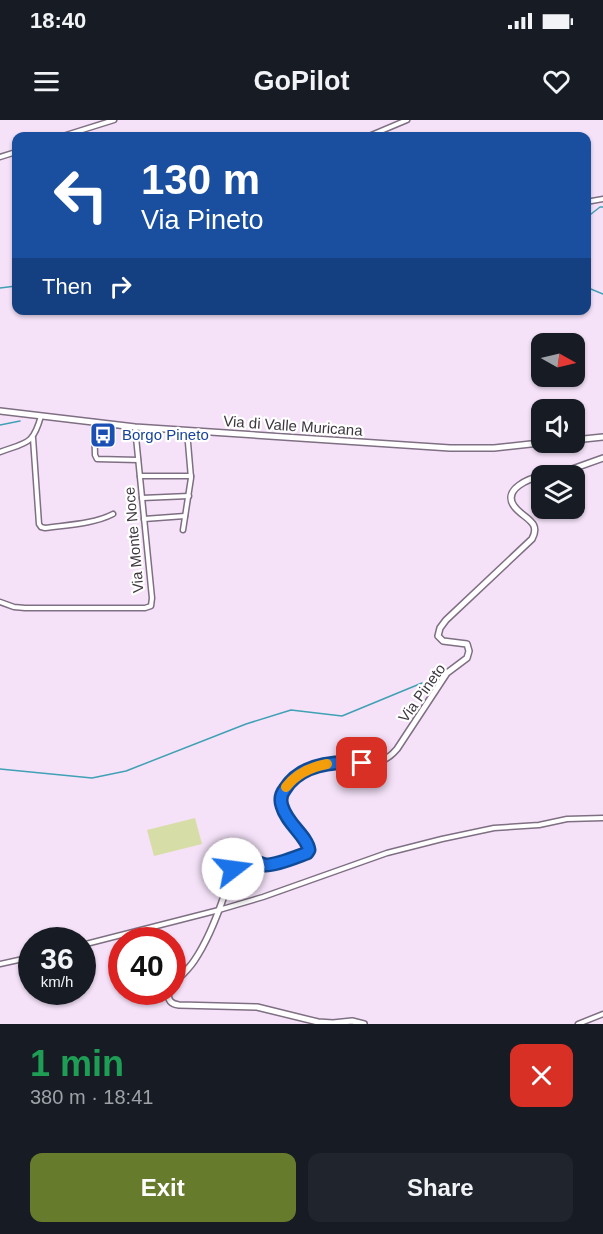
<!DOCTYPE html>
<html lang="en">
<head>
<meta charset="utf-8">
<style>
	:root { --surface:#171b24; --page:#20242c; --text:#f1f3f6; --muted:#9ea1a6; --accent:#667b2c }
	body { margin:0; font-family:Arial,sans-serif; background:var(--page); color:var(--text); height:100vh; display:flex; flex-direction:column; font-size:22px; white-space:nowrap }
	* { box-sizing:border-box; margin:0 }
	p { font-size:20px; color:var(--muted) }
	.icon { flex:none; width:33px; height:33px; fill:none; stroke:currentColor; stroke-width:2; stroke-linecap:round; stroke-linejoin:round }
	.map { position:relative; height:904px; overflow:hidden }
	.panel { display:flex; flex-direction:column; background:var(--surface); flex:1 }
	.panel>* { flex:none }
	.top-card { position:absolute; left:12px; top:12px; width:579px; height:183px; border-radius:12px; box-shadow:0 2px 4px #0004; background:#1a4fa0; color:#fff; overflow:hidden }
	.needle { width:39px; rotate:98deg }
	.tools { position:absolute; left:531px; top:213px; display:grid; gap:12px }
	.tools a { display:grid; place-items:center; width:54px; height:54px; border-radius:12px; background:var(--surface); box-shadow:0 2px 4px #0004; font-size:30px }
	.speed { position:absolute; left:18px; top:807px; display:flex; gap:12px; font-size:30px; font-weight:700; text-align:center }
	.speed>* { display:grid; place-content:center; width:78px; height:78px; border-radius:50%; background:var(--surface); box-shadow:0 2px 4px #0004; line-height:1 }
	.speed small { font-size:15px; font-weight:400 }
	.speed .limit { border:9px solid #d22; background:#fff; color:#111 }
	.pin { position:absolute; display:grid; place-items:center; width:51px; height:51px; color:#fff; margin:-26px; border-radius:12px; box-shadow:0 3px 9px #0006 }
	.me { position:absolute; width:66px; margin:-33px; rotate:75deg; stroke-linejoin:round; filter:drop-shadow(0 0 4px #0008) }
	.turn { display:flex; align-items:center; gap:21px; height:126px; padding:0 30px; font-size:27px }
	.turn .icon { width:78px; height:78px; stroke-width:2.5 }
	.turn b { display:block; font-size:42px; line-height:51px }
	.then { display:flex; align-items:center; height:57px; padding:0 30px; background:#0003; gap:12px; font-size:22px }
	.round { display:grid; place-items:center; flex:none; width:63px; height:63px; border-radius:12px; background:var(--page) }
	.overview { display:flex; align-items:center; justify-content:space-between; height:102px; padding:0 30px }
	h1 { font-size:36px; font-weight:800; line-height:45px; color:#1e9e55 }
	.action { display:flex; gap:12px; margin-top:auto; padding:12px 30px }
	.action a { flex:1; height:69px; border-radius:12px; background:var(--accent); color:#fff; font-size:24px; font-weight:800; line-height:69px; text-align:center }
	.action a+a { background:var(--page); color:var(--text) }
	.status { display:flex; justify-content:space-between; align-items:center; height:42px; padding:0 30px; background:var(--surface); direction:ltr }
	.status svg { height:16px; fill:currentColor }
	header { display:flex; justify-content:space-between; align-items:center; height:78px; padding:0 30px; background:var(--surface); font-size:27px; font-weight:800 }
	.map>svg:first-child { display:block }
</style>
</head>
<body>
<div class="status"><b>18:40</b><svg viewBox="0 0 49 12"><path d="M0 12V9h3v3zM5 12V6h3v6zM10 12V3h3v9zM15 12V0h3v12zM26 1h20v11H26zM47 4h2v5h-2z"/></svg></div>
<header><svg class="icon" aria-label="menu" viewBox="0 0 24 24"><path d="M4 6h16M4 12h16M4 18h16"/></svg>GoPilot<svg class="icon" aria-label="heart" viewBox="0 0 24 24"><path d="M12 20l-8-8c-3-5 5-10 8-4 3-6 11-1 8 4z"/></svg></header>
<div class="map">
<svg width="603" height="904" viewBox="0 0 603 904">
	<rect width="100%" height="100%" fill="#f5e2f9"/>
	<path fill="#d6dda6" d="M195,698L202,724L154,736L147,710Z"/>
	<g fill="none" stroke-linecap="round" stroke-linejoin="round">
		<g stroke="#40a0b4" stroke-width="1.5">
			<path d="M586,98L600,87H603"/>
			<path d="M586,167L603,174"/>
			<path d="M0,168L16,166"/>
			<path d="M0,305L20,301"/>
			<path d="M0,649L92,658L126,651L246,604L291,590L342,596L422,563"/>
		</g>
		<defs>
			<g id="street">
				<path d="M63,16L114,0"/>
				<path d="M369,16L407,0"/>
				<path d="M0,37L16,32"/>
				<path d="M586,82L603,79"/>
				<path d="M94,302L95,335L97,339L138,340"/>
				<path d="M33,318L39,404L41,407L45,408C66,405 94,404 113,394"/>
				<path d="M0,332C27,322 33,325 41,296"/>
				<path d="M140,356H191"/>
				<path d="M142,378L189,376"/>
				<path d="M144,399L185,396"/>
				<path d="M183,410L191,358L187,311"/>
				<path d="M0,482L14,487L25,488H145L151,486L152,478L135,307"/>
				<path d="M82,825L219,790L263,777L387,733L442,719L494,708L539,705L567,699L603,698"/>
				<path d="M0,844L32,837"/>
				<path d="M578,904L603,894"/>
			</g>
			<g id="secondary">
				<path d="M0,291L135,307L450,328H494L549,322"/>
				<path d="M574,320L603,317"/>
				<path d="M546,356L561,353L603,338"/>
				<path d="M172,865C180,857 188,850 194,841C207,822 218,794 225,773C228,763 231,745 241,740C250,736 259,745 268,745C279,744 298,737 308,732C310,721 299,714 292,706C273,683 281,664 306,651C318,644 332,642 346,642C367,642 381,648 397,629L447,553L467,538L469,531L467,524L443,521L438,516L440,508L446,500L532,419C542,401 522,398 514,386C502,369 530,358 542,356"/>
				<path d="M169,872C167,880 171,884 179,885L257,887L318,902L333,903L352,901L364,904"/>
			</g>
		</defs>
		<use href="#street" stroke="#7f6f83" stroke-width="7"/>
		<use href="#secondary" stroke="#7f6f83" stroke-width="8"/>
		<use href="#street" stroke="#fff" stroke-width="4"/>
		<use href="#secondary" stroke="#fff" stroke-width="5"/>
	</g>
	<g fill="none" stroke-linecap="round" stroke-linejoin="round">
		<defs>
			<path id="route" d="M233,749C236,745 238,740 243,739C251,737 258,744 266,745C277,745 296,737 307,733L309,730C307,716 287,704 282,686C280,680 281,674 285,669C301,643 336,641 362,643"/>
		</defs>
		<use href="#route" stroke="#114b97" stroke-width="15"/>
		<use href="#route" stroke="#1a73e8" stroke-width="10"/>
		<path stroke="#f59e0b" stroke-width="10" d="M286,667C296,654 311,647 327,644"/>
	</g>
	<defs>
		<symbol id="bus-square" viewBox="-11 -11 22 22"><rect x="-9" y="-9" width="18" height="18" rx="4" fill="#1a4fb4" stroke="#fff"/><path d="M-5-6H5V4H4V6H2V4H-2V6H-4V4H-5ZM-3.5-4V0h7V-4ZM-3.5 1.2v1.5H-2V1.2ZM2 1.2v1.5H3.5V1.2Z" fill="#fff"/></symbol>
	</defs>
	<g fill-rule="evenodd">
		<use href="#bus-square" x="88" y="300" width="30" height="30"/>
	</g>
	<g text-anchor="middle" stroke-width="4.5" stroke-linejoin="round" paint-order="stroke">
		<g font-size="15" fill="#3e3740" stroke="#fff">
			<text transform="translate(293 306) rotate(4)" y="5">Via di Valle Muricana</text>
			<text transform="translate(134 420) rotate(-95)" y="5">Via Monte Noce</text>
			<text transform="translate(422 573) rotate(-54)" y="5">Via Pineto</text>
		</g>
		<g font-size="15" fill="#164399" stroke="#fff" text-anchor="start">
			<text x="122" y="320">Borgo Pineto</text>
		</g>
	</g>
</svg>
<div class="tools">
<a><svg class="needle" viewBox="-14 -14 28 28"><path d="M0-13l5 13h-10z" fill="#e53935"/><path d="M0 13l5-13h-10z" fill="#9ea1a6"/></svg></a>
<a><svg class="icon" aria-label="sound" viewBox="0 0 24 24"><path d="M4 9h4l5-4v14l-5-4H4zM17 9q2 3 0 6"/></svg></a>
<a><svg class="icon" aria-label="layers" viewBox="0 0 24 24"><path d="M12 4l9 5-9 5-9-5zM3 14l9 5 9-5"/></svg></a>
</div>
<div class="speed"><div>36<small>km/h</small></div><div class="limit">40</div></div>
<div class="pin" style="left:362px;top:643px;background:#d93025"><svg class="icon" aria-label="arrive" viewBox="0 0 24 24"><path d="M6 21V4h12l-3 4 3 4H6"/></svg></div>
<svg class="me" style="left:233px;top:749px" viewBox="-20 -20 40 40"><circle r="19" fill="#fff"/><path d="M0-13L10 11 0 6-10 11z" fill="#1a73e8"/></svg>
<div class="top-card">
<div class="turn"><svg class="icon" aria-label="left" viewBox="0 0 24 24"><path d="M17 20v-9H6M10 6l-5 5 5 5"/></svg><div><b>130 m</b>Via Pineto</div></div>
<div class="then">Then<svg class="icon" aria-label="right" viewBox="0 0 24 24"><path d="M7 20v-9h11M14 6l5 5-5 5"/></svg></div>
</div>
</div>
<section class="panel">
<div class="overview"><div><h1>1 min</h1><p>380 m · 18:41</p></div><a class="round" style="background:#d93025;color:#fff"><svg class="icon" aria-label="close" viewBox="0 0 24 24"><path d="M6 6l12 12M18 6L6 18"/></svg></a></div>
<div class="action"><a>Exit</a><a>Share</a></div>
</section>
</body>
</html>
